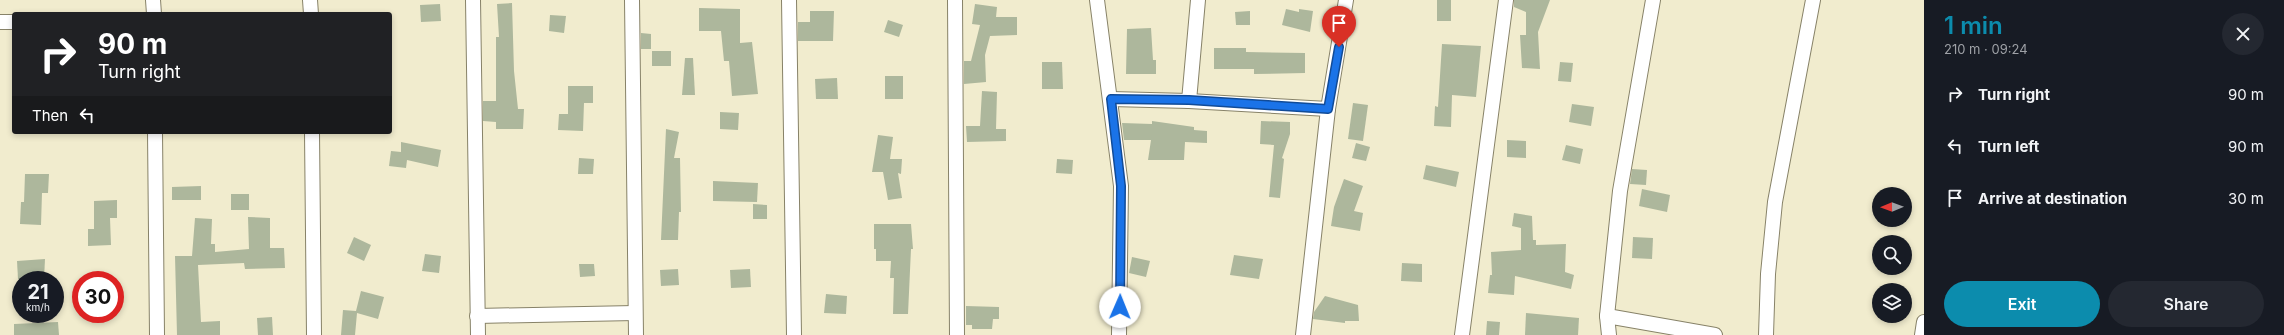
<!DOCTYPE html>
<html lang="en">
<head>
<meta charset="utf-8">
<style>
	:root { --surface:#171b24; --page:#242831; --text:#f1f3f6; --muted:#9ea1a6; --accent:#0c8cad }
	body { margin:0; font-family:Inter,sans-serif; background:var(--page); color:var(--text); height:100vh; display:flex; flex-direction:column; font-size:15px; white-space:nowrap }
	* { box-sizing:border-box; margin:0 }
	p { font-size:13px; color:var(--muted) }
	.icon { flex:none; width:22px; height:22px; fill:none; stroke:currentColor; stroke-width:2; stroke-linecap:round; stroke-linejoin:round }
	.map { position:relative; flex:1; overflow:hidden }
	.side { display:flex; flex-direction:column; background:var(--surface); width:360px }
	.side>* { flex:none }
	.guide { position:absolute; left:12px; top:12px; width:380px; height:122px; border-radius:4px; box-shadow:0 2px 6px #0003; background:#202124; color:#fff; overflow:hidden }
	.needle { width:26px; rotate:269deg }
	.fabs { position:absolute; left:1872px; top:187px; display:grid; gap:8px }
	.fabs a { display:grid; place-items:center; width:40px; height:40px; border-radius:50%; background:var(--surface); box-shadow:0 2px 6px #0003; font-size:20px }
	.speed { position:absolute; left:12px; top:271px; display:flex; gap:8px; font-size:20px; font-weight:700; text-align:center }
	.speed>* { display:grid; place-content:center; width:52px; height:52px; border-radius:50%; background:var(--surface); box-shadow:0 2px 6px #0003; line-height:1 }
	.speed small { font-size:10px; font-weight:400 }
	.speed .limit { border:6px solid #d22; background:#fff; color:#111 }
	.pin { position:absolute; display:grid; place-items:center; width:34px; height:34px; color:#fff; margin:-41px -17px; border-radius:50% 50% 50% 0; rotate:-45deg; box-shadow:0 0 4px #0007 }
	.pin .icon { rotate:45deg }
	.me { position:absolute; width:44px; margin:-22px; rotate:1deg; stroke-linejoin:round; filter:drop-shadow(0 0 3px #0008) }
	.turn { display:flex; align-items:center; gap:14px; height:84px; padding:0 20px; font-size:18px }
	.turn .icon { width:52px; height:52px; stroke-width:2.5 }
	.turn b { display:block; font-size:28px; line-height:34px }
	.then { display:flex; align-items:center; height:38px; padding:0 20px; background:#0003; gap:8px; font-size:15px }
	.round { display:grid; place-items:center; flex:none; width:42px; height:42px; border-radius:21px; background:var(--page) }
	.overview { display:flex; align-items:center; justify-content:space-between; height:68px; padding:0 20px }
	h1 { font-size:24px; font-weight:600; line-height:30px; color:var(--accent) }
	.primary-button { display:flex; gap:8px; margin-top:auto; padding:8px 20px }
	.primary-button a { flex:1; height:46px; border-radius:24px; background:var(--accent); color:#fff; font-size:16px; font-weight:600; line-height:46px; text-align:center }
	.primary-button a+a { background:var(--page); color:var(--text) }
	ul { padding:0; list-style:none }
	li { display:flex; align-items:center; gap:12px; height:52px; padding:0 20px }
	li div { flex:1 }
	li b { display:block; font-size:15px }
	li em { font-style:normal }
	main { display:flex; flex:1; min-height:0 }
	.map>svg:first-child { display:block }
</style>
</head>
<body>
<main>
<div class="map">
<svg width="1924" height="335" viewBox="0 0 1924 335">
	<rect width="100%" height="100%" fill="#f1ecce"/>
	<g fill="#adb79c">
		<rect x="1437" y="0" width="14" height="21"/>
		<path d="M1514,0H1550L1538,32L1540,69L1522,68L1520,35H1526V12L1514,7Z"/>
		<path d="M512,3L514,71L518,109H524L523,129H496V122L483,121V101H496V37H499L497,4Z"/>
		<path d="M440,4L441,21L421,22L420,5Z"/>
		<path d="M975,4L997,7L996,17H1017V35L990,36L985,55L986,82L964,84V61H971L980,25L972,24Z"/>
		<path d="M699,8L740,9V43L752,42L758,94L732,96L729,61H724L721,31H699Z"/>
		<path d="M1286,9L1299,12V9L1313,11L1310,32L1282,25Z"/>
		<path d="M810,11H834L833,41H798V22H810Z"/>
		<path d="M1250,11V25H1236L1235,12Z"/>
		<path d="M550,15L566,16L564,33L549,31Z"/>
		<path d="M888,20L903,25L899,37L884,32Z"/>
		<path d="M1151,28L1153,60H1156V74H1126L1127,29Z"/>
		<path d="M641,33L651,34V49H641Z"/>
		<path d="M1442,44L1481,46L1476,97L1452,95L1451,127L1434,126L1435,106L1438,107Z"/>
		<path d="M1214,48H1246V52L1305,53V73L1254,74V69H1214Z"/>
		<rect x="652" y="51" width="19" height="15"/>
		<path d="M685,58H693L695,95H682Z"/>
		<path d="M1042,62H1062L1063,89H1042Z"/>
		<path d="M1560,62L1573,63L1571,82L1558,81Z"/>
		<rect x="885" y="76" width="18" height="23"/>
		<path d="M837,78L838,99H816L815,79Z"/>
		<path d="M568,86H593V103H584L583,131L558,130L559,114H568Z"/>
		<path d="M982,91L997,92L996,129H1006V141L967,142L966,126H980Z"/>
		<path d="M1353,103L1368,105L1363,141L1348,139Z"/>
		<path d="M1572,104L1594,107L1591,126L1569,122Z"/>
		<path d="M720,112L739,113L738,130L720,129Z"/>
		<path d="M1152,121L1194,127V130L1207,131V143L1185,142L1184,160H1148L1151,140H1124L1122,123L1152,124Z"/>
		<path d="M1261,121L1290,122V134L1282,158L1284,159L1280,198L1269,197L1274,145L1260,144Z"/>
		<path d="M666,129L679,132L674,158H680L681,212H679L678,240H661Z"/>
		<path d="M878,135L893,137L890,159H902L901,174L898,173L902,198L888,200L883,172H872Z"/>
		<path d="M1507,140L1526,141V158L1507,157Z"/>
		<path d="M401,142L441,150L438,167L407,160L406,168L389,166L391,151L401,152Z"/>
		<path d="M1356,143L1370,147L1366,161L1352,158Z"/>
		<path d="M1566,145L1583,149L1580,164L1562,160Z"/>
		<path d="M579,158L594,159L593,174H578Z"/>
		<path d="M1057,159L1073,160L1072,174L1056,173Z"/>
		<path d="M1426,165L1459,172L1456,187L1423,179Z"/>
		<path d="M1632,169L1647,170L1646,185L1630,184Z"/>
		<path d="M25,174H49L48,193H42L41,225L20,224L21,202H24Z"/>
		<path d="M1344,179L1363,186L1354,211L1363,213L1360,231L1331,226L1334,207Z"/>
		<path d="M713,181L758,183L757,202L713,201Z"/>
		<path d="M201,186V200H172V187Z"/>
		<path d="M1642,189L1670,195L1667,212L1639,206Z"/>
		<rect x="231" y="194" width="18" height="16"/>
		<path d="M117,200V218H110L111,245L88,246V229H94V201Z"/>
		<path d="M753,204L767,205V219H753Z"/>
		<path d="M1514,213L1532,216L1533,240H1536V245L1566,244L1565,272L1574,275L1571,289L1515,276L1514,295L1488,293L1490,275H1492L1491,252L1521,250V228L1512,226Z"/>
		<path d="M248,217L270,218V248H284L285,268L245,269L244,263L198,265L201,322L220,321V335H177L175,256H192L195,218L212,219L211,244H215V252L249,249Z"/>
		<path d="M874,224H911L913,249H911L908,314H893L894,278H890L891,261H876V249H874Z"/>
		<path d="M354,237L371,245L364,261L347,253Z"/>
		<path d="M1633,237L1653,238L1652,259L1632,258Z"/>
		<path d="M425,254L441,256L439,273L422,271Z"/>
		<path d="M1234,255L1263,259L1259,279L1230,275Z"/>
		<path d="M1132,257L1150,261L1146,277L1129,273Z"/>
		<path d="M45,259L44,279H18L17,261Z"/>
		<path d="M1402,263L1422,264V282L1401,281Z"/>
		<path d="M579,264H594L595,276L580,277Z"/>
		<path d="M678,269L679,285L661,286L660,270Z"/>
		<path d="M750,269L751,287L731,288L730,270Z"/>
		<path d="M361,291L384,297L378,319L357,313L355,335H341L343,310L356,311Z"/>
		<path d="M826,294L847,296L846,314L824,313Z"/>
		<path d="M1325,296L1358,305L1359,321H1345V323L1313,319L1314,312Z"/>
		<path d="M966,306L999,307V319H993L992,329H972V325H966Z"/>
		<path d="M1526,313L1579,318L1578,335H1525Z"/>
		<path d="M272,317L273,335H258L257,318Z"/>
		<path d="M1487,321L1500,322L1499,335H1486Z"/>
		<path d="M58,322L59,335H14V324Z"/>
	</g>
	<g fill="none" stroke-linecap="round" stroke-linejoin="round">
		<defs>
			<g id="street">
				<path d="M153,0L154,14"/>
				<path d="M310,0L311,14"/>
				<path d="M473,0L478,335"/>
				<path d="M632,0L636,335"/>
				<path d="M789,0L794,335"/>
				<path d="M955,0L957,335"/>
				<path d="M1097,0L1121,186L1119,335"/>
				<path d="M0,22H14"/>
				<path d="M1111,99L1189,101L1328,109"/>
				<path d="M1189,101L1198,0"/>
				<path d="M155,132L157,335"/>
				<path d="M312,132L314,335"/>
				<path d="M477,316L635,313"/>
				<path d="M1607,316L1715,335"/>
				<path d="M1303,335L1328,109L1346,0"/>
				<path d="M1462,335L1506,0"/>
				<path d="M1609,335L1607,316L1620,191L1653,0"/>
				<path d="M1766,335L1768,274L1775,202L1813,0"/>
				<path d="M1922,335L1924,322"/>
			</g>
		</defs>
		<use href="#street" stroke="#878268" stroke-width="16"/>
		<use href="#street" stroke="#fff" stroke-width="14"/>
	</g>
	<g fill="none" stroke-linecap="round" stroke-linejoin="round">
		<defs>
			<path id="route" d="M1120,307L1121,186L1111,99L1189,100L1328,109L1339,47"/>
		</defs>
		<use href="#route" stroke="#114b97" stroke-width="10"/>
		<use href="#route" stroke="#1a73e8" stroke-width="7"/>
	</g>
</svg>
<div class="fabs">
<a><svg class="needle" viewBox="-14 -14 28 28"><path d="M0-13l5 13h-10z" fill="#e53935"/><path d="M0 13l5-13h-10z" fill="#9ea1a6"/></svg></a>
<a><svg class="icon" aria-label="search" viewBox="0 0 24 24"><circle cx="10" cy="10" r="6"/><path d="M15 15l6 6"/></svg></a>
<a><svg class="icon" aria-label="layers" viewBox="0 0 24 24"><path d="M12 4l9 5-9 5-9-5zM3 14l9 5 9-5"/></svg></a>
</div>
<div class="speed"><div>21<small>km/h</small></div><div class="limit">30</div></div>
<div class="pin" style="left:1339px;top:47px;background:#d93025"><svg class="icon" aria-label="arrive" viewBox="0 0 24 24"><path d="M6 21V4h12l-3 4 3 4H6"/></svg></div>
<svg class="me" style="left:1120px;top:307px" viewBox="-20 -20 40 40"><circle r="19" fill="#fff"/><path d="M0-13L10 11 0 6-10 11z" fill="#1a73e8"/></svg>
<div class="guide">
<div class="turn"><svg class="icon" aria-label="right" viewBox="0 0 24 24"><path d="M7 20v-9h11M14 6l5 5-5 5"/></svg><div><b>90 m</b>Turn right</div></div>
<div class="then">Then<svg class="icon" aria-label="left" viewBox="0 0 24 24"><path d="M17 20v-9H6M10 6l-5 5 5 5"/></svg></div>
</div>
</div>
<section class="side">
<div class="overview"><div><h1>1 min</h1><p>210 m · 09:24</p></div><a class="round"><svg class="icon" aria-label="close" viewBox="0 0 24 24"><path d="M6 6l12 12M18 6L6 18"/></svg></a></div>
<ul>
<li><svg class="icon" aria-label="right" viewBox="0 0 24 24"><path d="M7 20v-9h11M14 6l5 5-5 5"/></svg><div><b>Turn right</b></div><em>90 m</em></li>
<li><svg class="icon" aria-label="left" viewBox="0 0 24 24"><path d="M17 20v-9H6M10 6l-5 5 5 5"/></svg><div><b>Turn left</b></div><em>90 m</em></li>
<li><svg class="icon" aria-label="arrive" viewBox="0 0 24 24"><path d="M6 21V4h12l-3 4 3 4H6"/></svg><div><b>Arrive at destination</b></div><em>30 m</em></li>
</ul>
<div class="primary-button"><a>Exit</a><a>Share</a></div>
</section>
</main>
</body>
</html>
